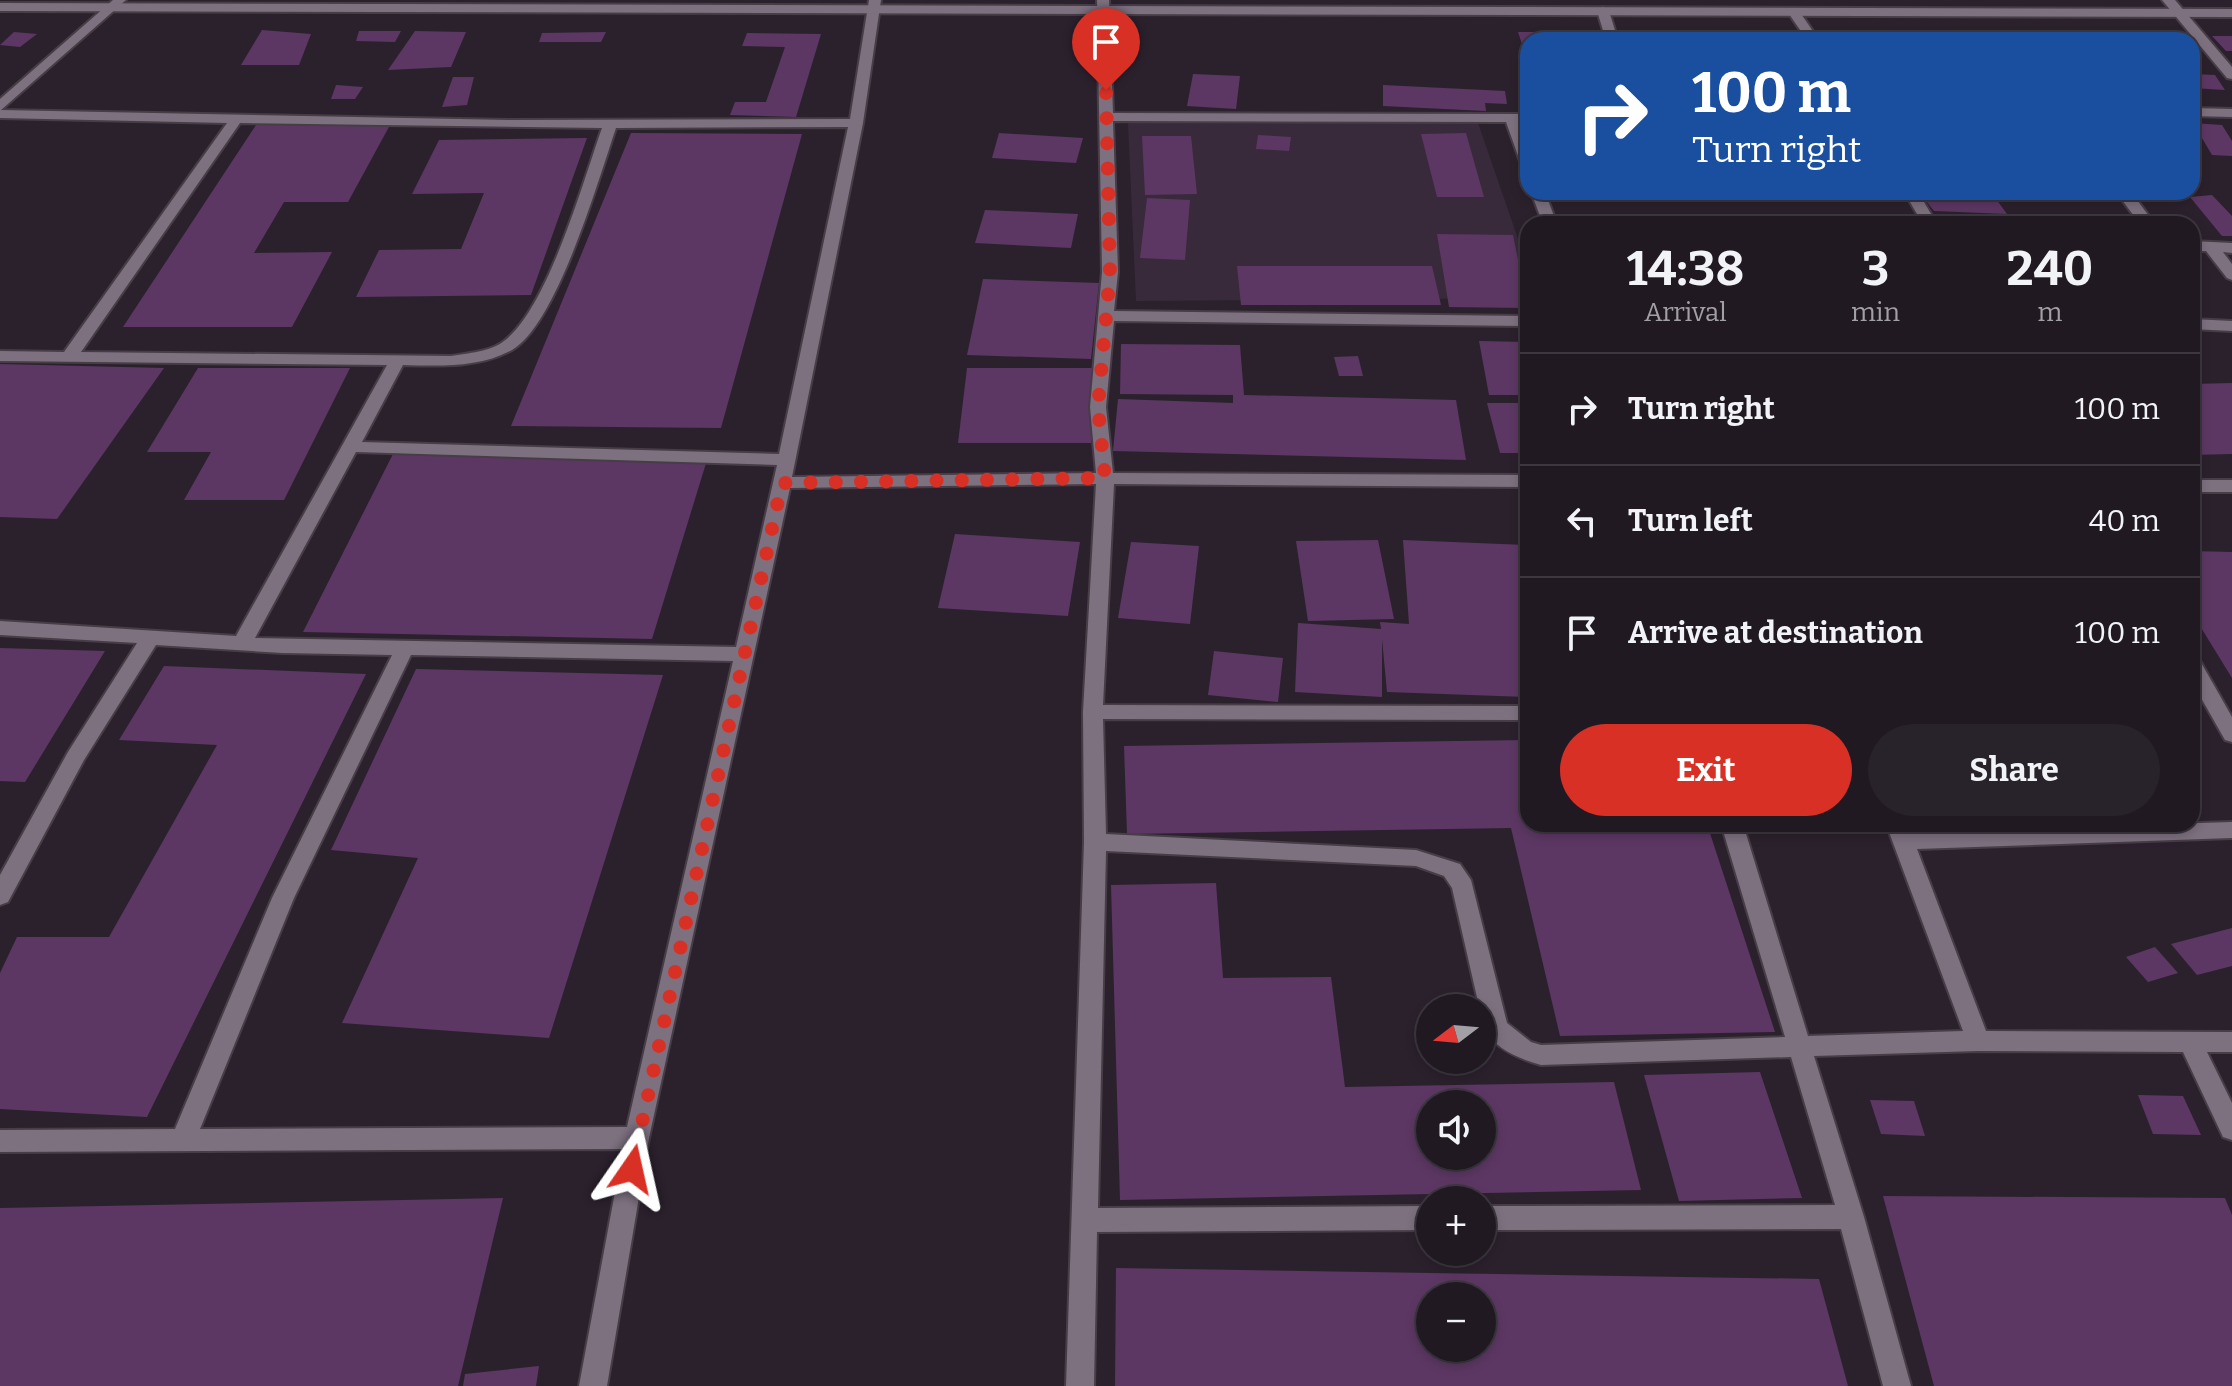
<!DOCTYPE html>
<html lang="en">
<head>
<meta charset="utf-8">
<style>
	:root { --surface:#201922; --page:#28222a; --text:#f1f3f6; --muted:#a2a0a5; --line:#3d3840; --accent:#d93025 }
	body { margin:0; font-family:Bitter,serif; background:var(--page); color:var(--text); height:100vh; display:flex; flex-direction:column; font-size:30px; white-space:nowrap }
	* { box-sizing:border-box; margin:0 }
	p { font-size:26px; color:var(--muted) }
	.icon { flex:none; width:44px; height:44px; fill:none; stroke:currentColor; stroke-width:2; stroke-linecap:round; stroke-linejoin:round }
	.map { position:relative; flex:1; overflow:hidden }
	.sheet { position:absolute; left:1520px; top:216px; width:680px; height:616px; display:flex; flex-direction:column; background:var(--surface); border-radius:24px; box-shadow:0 4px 12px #0003,0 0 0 2px var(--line) }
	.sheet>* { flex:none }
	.top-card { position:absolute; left:1520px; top:32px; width:680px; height:168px; border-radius:24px; box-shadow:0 4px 12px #0003,0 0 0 2px var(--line); background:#1a4fa0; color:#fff; overflow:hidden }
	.needle { width:52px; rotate:254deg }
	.tools { position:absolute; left:1416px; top:994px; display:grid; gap:16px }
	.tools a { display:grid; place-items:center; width:80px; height:80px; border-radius:50%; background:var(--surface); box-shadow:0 4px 12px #0003,0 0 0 2px var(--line); font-size:40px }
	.pin { position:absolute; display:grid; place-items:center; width:68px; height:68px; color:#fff; margin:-82px -34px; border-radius:50% 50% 50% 0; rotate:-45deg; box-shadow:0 0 8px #0007 }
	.pin .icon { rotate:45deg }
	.me { position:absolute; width:88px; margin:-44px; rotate:11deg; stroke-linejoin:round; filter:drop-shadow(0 0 6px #0008) }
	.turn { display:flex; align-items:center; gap:28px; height:168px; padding:0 40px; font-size:36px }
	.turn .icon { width:104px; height:104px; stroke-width:2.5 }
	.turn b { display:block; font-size:56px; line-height:68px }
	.eta { display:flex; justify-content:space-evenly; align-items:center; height:136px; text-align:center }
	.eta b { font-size:48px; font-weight:700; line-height:56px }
	.button { display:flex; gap:16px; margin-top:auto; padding:16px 40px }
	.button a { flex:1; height:92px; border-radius:48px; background:var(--accent); color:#fff; font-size:32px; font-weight:700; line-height:92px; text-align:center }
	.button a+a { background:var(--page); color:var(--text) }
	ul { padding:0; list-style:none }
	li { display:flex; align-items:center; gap:24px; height:112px; padding:0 40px; border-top:2px solid var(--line) }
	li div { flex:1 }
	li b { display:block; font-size:30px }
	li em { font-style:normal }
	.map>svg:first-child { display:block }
</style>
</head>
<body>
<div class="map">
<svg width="2232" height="1386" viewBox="0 0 2232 1386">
	<rect width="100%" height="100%" fill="#2b212d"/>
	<path fill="#382a3a" d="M1477,120L1528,268V298L1136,301L1128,123Z"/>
	<g fill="#5c3763" fill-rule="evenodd">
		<path d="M262,30L311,34L299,65H241Z"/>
		<path d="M359,31H401L395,42L356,41Z"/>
		<path d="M415,31L466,32L451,67L388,70Z"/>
		<path d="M1622,31H1700L1704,40H1626Z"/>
		<path d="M14,32L37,34L20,47L0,45Z"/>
		<path d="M606,32L601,42H539L542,33Z"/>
		<path d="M1518,32H1541L1543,40H1528V62Z"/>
		<path d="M747,33L821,34L796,117L730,115L735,102H766L785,47L742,46Z"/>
		<path d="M1817,33L1909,34L1913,40H1822Z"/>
		<path d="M1916,34L1995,35L1999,40H1922Z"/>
		<path d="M2041,34H2080L2083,40H2047Z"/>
		<path d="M2212,36H2232V51H2226Z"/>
		<path d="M1193,74L1240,76L1236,109L1187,106Z"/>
		<path d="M2192,74L2215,75L2225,90L2192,88Z"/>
		<path d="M453,77H474L467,105L442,107Z"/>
		<path d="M336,85L363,87L355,99H331Z"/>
		<path d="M1383,85L1505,91L1507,104L1485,103L1486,111L1383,106Z"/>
		<path d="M2193,123L2222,125L2232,141V156L2212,155Z"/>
		<path d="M256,125H390L348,202H284L254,253L332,252L292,327H123Z"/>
		<path d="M631,133L802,134L721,428L511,426Z"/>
		<path d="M999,133L1083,138L1076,163L992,158Z"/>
		<path d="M1466,133L1484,197H1437L1421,134Z"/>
		<path d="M1258,135L1291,137L1289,151L1256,149Z"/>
		<path d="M1142,136H1191L1197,194L1145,195Z"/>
		<path d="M587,138L531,295L356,297L379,250L461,249L484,193L412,194L439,140Z"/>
		<path d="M1919,192H1991L2007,214L1934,211Z"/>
		<path d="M2212,195L2232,216V236H2222L2190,197Z"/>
		<path d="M1147,198L1190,200L1185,260L1140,258Z"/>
		<path d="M985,210L1078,214L1071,248L975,243Z"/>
		<path d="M1437,234L1513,235L1528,308L1449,307Z"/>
		<path d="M1237,266H1432L1441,305H1241Z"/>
		<path d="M983,279L1099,283L1091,359L967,355Z"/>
		<path d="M1479,341L1528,342V395H1489Z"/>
		<path d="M1121,344L1240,345L1244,395L1456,400L1466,460L1113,451L1118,399L1233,403V395L1120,394Z"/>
		<path d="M1358,356L1363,376H1339L1334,357Z"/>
		<path d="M0,364L164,368L57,519L0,517Z"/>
		<path d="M198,368H350L284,500H184L211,452H147Z"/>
		<path d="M967,368H1093L1091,443H958Z"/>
		<path d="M2232,383V454L2192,455V384Z"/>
		<path d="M1487,403H1528V453H1500Z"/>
		<path d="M393,454L707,460L652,639L303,632Z"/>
		<path d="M955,534L1080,542L1068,616L938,608Z"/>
		<path d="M1378,540L1394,619L1308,621L1296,541Z"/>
		<path d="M1403,540L1528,545V697L1387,692L1382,639V697L1295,692L1298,623L1381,629L1380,622L1409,624Z"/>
		<path d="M1131,542L1199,546L1190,624L1118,618Z"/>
		<path d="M2192,551L2232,552V678L2192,613Z"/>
		<path d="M0,648L105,651L25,782L0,781Z"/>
		<path d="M1214,651L1283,658L1278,702L1208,695Z"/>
		<path d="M164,666L366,674L147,1117L0,1109V973L17,937H109L217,745L119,740Z"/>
		<path d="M416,669L663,675L549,1038L342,1023L418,858L331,850Z"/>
		<path d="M1528,740V824H1707L1775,1032L1560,1036L1511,828L1127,834L1124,746Z"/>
		<path d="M1216,883L1223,978L1331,977L1345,1087L1614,1082L1641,1190L1120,1200L1111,885ZM1430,1104H1482V1156H1430Z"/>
		<path d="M2232,928V966L2197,975L2171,944Z"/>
		<path d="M2155,947L2178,973L2148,982L2126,957Z"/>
		<path d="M1760,1072L1802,1198L1679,1201L1644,1075Z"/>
		<path d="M2138,1095L2183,1096L2201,1135L2153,1134Z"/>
		<path d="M1870,1100L1914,1101L1925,1136L1881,1134Z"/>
		<path d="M1883,1196L2225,1198L2232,1215V1386H1934Z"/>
		<path d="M503,1198L458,1386H0V1208Z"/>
		<path d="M1116,1268L1819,1279L1848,1386H1115ZM1430,1296H1482V1348H1430Z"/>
		<path d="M539,1366L536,1386H463L465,1374Z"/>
	</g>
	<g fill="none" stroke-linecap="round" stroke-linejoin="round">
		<defs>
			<g id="street">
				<path d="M113,0H126L1,110L509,120L850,119L869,0H881L863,123L792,477L1096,473L1090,407L1102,272L1097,0H1109L1113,113L1528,114V122H1520L1528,145V168L1521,164L1506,122L1113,121L1118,272L1114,311L1528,316V326L1114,321L1106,407L1113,473L1528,475V487L1114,484L1103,705L1528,706V720L1103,719L1106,834L1416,850L1460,864L1471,880L1507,1023L1531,1042L1541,1045L1785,1037L1721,824H1743L1808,1036L1963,1031L1886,824H1908L1911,832L2232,822V838L1917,849L1986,1031L2232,1032V1052H2207L2232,1103V1140L2223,1137L2183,1052L1978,1051L1814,1056L1864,1217L1911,1386H1883L1841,1229L1482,1230V1206L1835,1205L1791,1057L1541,1065C1520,1059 1494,1049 1484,1028L1452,888L1444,876L1416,866L1106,851L1098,1208L1430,1206V1230L1097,1232L1094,1386H1066L1084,842L1083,712L1096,484L790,488L649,1138L607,1386H579L623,1149L0,1152V1130L175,1129L272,898L392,655L282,653L156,645L84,760L8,902L0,905V875L68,752L137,643L0,635V621L236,636L387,365L0,361V351L64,352L227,123L0,118V99ZM240,123L602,128C583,181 548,308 504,341C490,352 468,353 451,356L81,352ZM848,127L779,454L362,442L403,365C439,366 480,368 512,350C557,324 599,178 616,128ZM356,452L777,465L736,647L255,638ZM411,655L733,661L627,1127L200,1129L294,898Z"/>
				<path d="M2162,0H2175L2232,67V79L2227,78Z"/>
				<path d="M1603,7L1609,11L1618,40H1606L1597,11Z"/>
				<path d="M1789,8H1797L1819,40H1807L1787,11Z"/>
				<path d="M2192,108L2232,109V117L2192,116Z"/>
				<path d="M1531,192H1545L1557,224H1543Z"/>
				<path d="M1904,192H1918L1937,224H1923Z"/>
				<path d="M2116,192H2131L2155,224H2140Z"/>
				<path d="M2192,241L2232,243V253L2223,252L2232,264V280L2227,278L2206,251H2192Z"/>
				<path d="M2192,319L2232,321V331L2192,329Z"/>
				<rect x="2192" y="480" width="40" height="12"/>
				<path d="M2192,657L2199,659L2232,717V742L2225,740L2192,682Z"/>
			</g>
			<path id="secondary" d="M0,3L2232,9V17L0,11Z"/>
		</defs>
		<use href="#street" stroke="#463d47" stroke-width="4"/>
		<use href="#secondary" stroke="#463d47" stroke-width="4"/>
		<use href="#street" fill="#7d707f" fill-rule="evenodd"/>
		<use href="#secondary" fill="#7d707f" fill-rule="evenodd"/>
	</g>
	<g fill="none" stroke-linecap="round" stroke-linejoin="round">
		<path stroke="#d93025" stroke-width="14" stroke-dasharray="0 25.2" d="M632,1169L782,483L1105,478L1098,407L1110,272L1106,90"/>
	</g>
</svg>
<div class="tools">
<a><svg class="needle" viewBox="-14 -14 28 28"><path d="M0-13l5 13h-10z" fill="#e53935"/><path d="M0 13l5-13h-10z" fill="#a2a0a5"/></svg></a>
<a><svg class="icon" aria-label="sound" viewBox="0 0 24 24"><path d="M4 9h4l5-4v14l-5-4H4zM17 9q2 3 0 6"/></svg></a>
<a>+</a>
<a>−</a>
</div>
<div class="pin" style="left:1106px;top:90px;background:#d93025"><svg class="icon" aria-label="arrive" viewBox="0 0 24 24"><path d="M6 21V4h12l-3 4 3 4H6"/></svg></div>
<svg class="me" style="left:632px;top:1169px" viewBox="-20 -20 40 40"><path d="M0-17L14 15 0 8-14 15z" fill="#d93025" stroke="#fff" stroke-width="4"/></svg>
<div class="top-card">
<div class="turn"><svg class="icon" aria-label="right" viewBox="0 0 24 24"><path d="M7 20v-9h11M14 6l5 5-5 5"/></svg><div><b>100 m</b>Turn right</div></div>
</div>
<section class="sheet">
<div class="eta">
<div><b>14:38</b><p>Arrival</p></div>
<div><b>3</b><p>min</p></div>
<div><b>240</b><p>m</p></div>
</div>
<ul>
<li><svg class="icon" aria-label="right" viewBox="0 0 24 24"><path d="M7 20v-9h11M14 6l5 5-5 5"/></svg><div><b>Turn right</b></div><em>100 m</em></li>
<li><svg class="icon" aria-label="left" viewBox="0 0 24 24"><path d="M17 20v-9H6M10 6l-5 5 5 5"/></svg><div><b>Turn left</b></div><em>40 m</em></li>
<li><svg class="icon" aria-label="arrive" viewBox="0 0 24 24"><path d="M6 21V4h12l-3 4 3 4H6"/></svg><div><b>Arrive at destination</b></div><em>100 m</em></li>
</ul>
<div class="button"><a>Exit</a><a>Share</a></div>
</section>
</div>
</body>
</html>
